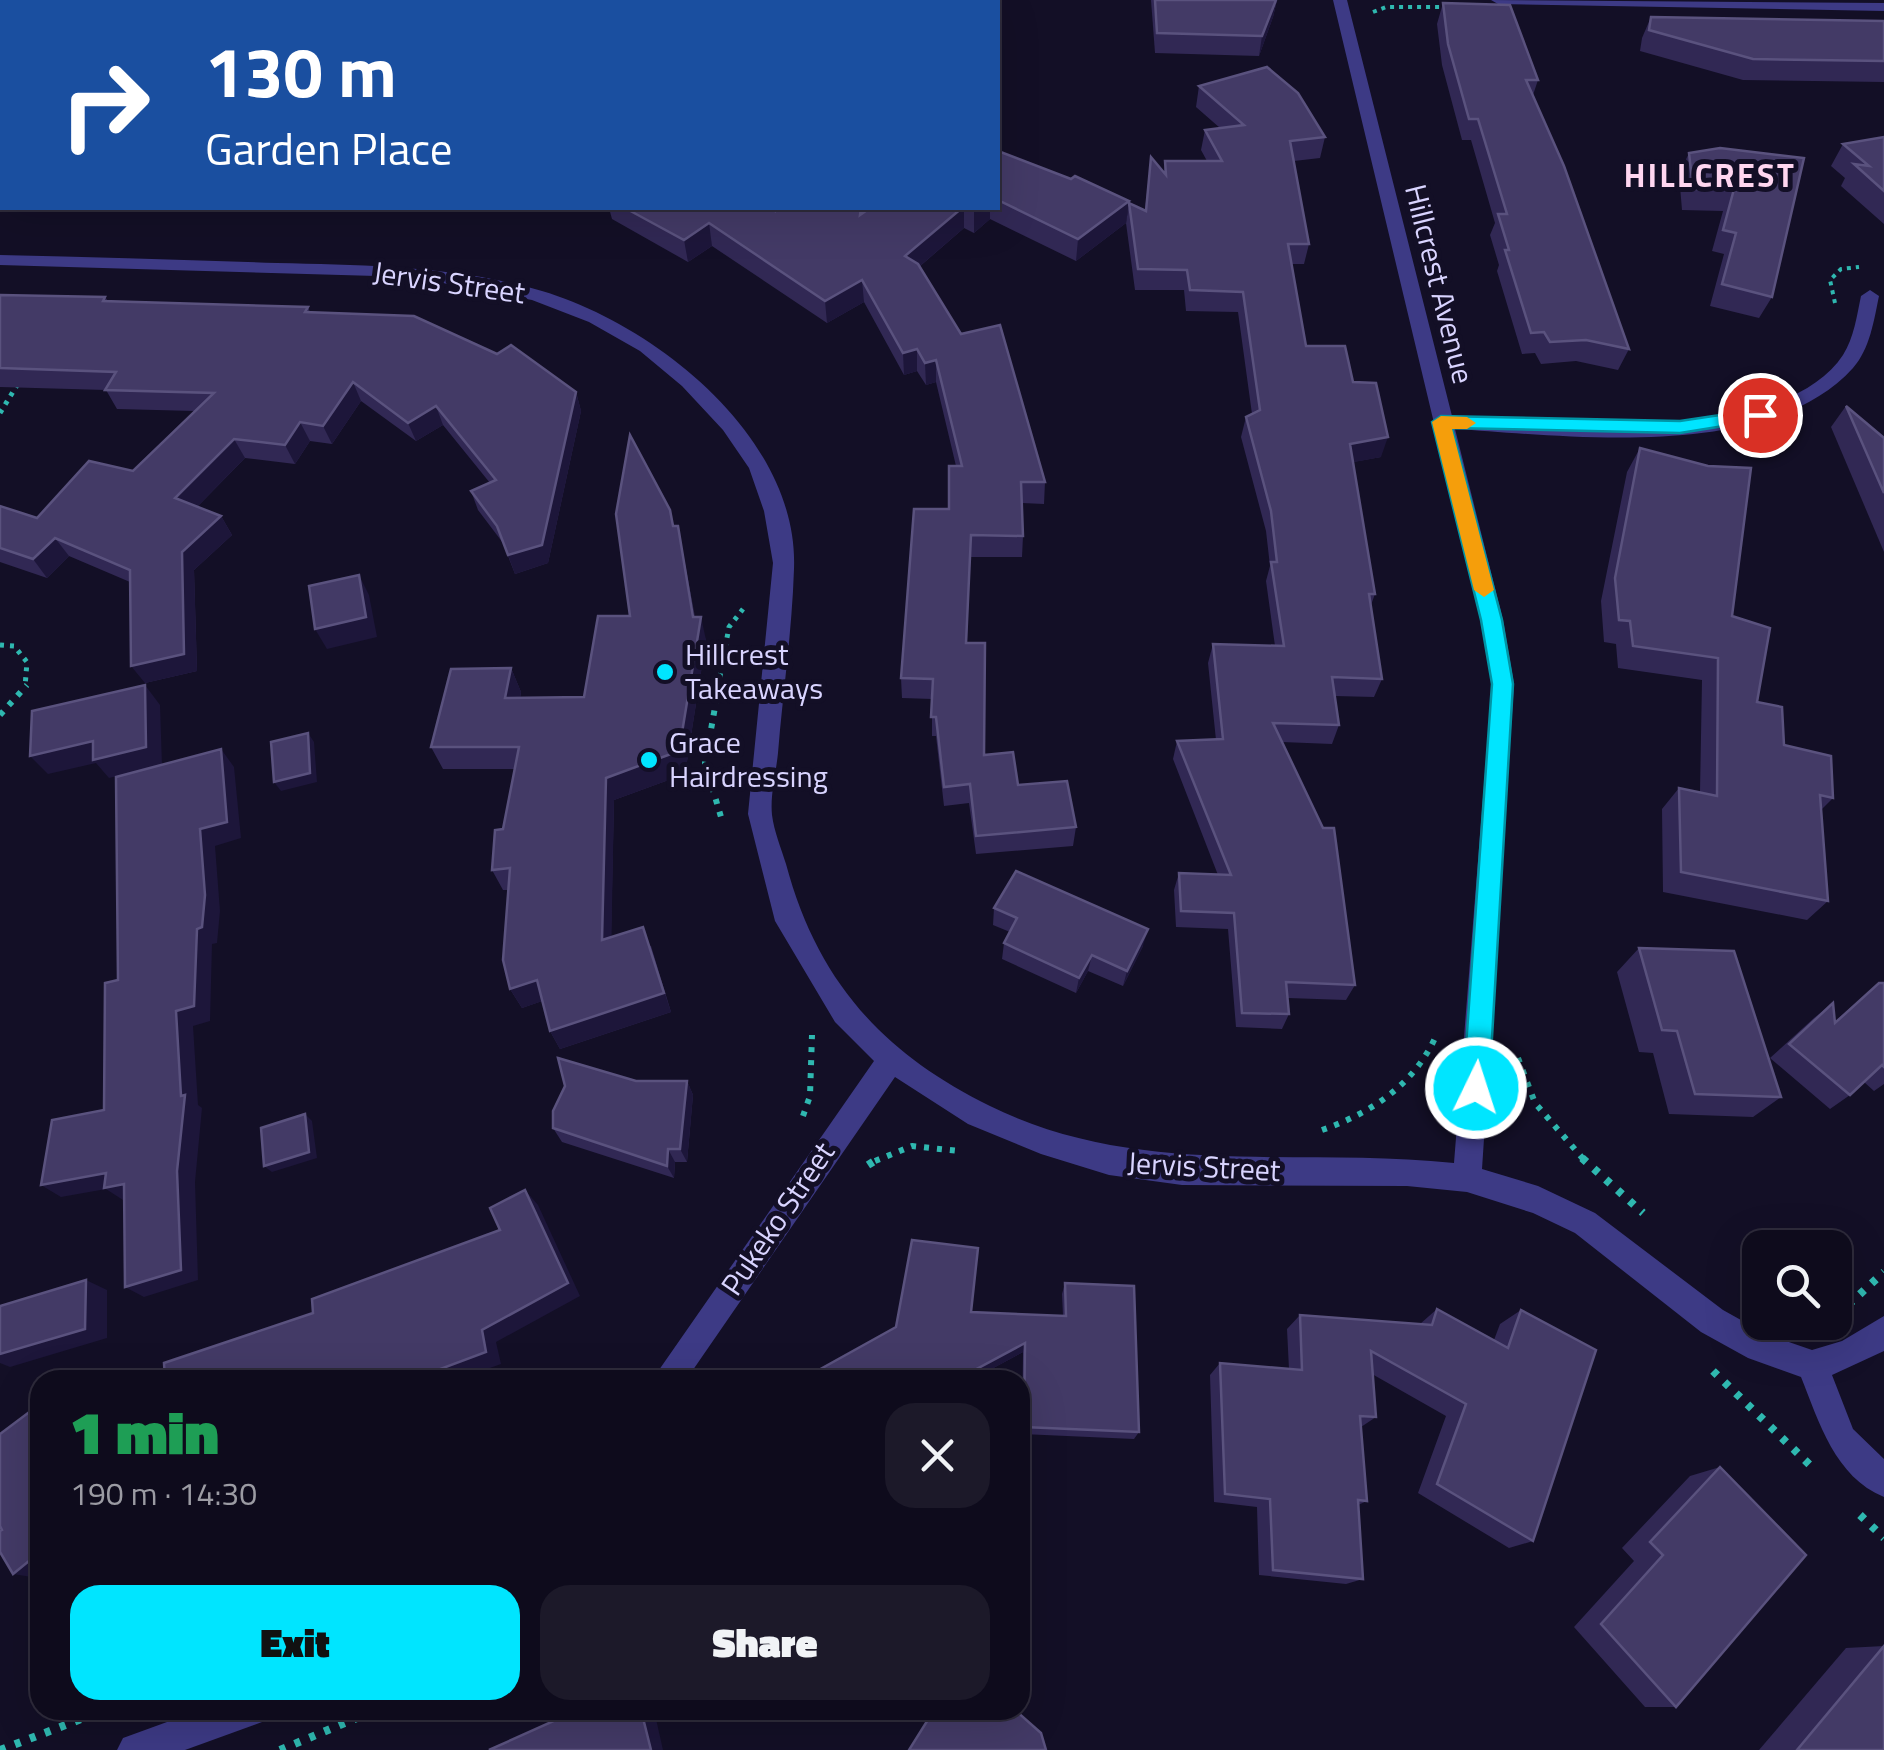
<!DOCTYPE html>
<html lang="en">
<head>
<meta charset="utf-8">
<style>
	:root { --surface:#0e0b1c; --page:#1c1929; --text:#f1f3f6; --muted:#9b9ba3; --line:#2e2b3b; --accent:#00e5ff }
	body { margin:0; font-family:"Titillium Web",sans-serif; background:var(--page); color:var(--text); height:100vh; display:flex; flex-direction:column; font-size:38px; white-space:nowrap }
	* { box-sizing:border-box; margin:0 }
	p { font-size:32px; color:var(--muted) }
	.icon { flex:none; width:55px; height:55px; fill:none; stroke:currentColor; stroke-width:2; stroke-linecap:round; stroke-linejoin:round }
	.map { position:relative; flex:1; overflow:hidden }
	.details { position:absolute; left:30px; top:1370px; width:1000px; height:350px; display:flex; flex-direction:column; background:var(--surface); border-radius:30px; box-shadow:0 10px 40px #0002,0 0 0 2px var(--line) }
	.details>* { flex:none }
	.top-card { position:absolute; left:0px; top:0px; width:1000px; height:210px; box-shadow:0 10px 40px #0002,0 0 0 2px var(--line); background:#1a4fa0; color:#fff; overflow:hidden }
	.controls { position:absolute; left:1742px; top:1230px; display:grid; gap:20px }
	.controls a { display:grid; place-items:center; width:110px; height:110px; border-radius:20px; background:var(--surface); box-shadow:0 10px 40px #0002,0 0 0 2px var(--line); font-size:50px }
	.pin { position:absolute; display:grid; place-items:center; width:85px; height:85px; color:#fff; margin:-42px; border:5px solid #fff; border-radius:50%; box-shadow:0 2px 10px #0007 }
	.me { position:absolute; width:110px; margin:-55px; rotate:4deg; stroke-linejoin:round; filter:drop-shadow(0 0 8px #0008) }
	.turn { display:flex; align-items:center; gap:35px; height:210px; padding:0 40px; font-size:45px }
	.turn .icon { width:130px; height:130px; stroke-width:2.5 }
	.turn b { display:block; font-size:70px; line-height:85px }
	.round { display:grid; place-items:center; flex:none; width:105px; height:105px; border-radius:30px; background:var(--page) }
	.overview { display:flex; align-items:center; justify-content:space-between; height:170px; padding:0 40px }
	h1 { font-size:60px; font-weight:800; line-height:75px; color:#1e9e55 }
	.primary-button { display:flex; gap:20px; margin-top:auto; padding:20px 40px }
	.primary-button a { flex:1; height:115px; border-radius:30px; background:var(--accent); color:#111; font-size:40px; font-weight:800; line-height:115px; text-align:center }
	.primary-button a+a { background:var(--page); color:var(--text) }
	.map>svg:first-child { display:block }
</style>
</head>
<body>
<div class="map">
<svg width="1884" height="1750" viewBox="0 0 1884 1750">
	<rect width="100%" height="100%" fill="#130f26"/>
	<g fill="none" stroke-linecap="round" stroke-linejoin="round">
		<g stroke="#2fb8b0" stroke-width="4" stroke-dasharray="4 5" stroke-linecap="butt">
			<path d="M1373,12L1386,7H1449"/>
			<path d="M1835,303L1830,280L1841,269L1859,267"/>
		</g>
		<g stroke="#2fb8b0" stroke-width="5" stroke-dasharray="4 6" stroke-linecap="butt">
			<path d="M0,413L19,382"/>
			<path d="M0,645L14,646L27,662L25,687"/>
			<path d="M718,687L729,627L743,609"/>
		</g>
		<g stroke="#2fb8b0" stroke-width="6" stroke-dasharray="5 8" stroke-linecap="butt">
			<path d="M719,685L705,763L721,817"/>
			<path d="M0,715L27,685"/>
			<path d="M1518,1058L1535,1103L1585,1161"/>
			<path d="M803,1116L810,1096L812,1035"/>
			<path d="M1322,1130C1371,1113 1414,1085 1436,1036"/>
			<path d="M875,1161L912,1146L959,1151"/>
		</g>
		<g stroke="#2fb8b0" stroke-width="8" stroke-dasharray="6 10" stroke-linecap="butt">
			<path d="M1582,1158L1643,1213"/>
			<path d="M868,1165L879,1158"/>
			<path d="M1848,1305L1884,1272"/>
			<path d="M1713,1371L1812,1467"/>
			<path d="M1860,1515L1884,1538"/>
			<path d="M0,1750L105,1710"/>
			<path d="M280,1750L376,1710"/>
		</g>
		<g fill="#3d3a85" fill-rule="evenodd">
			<path d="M1333,0H1347L1452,416C1549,421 1782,448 1843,355C1854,338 1857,315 1861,296L1870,290L1879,296C1874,320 1870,349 1853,368C1768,462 1570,436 1455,429L1503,620L1514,684L1482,1169L1538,1186L1595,1213L1723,1310L1766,1334L1812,1350L1842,1341L1884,1316V1351L1832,1375L1853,1429L1884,1459V1497C1835,1477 1819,1422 1801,1377L1748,1358L1701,1332L1575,1233L1533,1213L1467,1192L1407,1186L1182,1185L1109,1175L1041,1154L968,1124L895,1077L686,1380H652L874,1061L835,1022L775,921L748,814L773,563L764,511L749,468L723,430L682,386L640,351L589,322L532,300L411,277L0,265V255C92,257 185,260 277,263C365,265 456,266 542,291C656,325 799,438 794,569C792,631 783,692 778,753C776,773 770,795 772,815C774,831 781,848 786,864C817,980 882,1053 990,1106C1137,1179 1297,1147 1454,1163L1492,684L1481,620Z"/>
			<path d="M1491,0L1884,3V11L1498,4Z"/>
			<path d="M200,1710H267L262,1722L185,1750H117L123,1738Z"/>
		</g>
	</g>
	<g fill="#312854">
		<path d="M1151,0H1277L1273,17L1259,56L1155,53Z"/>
		<path d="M1443,3L1538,80L1533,95L1629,349L1618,370L1576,361L1541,364L1535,353L1522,354L1497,271L1499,265L1490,235L1495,223L1471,140H1462L1442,65L1437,24Z"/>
		<path d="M1651,17L1884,21V82L1743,80L1640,51L1642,38Z"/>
		<path d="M1199,86L1325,137L1320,158L1294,161L1309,244L1304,264H1292L1306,346L1353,382L1381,457L1353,462L1375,594L1371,605L1382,679L1374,697L1335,696L1339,725L1332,744L1282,742L1355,985L1346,1000L1288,998L1289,1014L1282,1029L1236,1027L1228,929L1176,927L1174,890L1179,873L1218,875L1173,759L1177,741L1216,740L1208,663L1213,644L1275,646L1266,581L1270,566L1266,531L1241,437L1246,417L1252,414L1238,312L1186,311L1184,290H1135L1126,223L1129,203L1145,210L1151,157L1164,172L1165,161H1207L1201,150L1205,130L1220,128L1196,107Z"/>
		<rect x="0" y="126" width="2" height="74"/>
		<path d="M1884,137V224L1841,186L1845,178L1831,166L1843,144Z"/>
		<path d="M1720,148L1772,297L1759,318L1710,306L1724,254L1712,251L1723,211L1682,210L1679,174L1689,153Z"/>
		<path d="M998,151L1129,201L1126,223L1076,261L990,219L974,233L964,228L919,267L1045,482L1044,504L1022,503L1023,536L1022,557H970L967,643L984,755L1018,785L1076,827L1073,846L976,854L969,803L944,806L936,736H932V699L902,698L901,678L949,509L956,466L936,382L926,385L917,371L904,375L864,302L827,323L712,246L688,262L612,219L609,208H769L775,211L863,213L870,208H998Z"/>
		<path d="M303,208H378L364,209Z"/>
		<path d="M512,208H546L543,212Z"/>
		<path d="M0,295L105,297L108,301L308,307L310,312L576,392L581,411L548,563L515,574L503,543L478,510L471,491L490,483L443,425L416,441L361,401L332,444L310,441L295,464L245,458L197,507L221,516L232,535L194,570L197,671L145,683L130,582L69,556L47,578L0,562V506L37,518L133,471L195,411L117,409L106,390L0,387Z"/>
		<path d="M1846,406L1884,438V552L1831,427Z"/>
		<path d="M1640,448L1732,616L1757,702L1784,745L1833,798L1821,810L1828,901L1807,920L1663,892L1662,809L1679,788L1700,792L1702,680L1618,668L1616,644L1604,642L1601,601L1627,472Z"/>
		<path d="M670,510L674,526H678L695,617L706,640L685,774L614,800L611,937L651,946L671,1012L560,1049L550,1031L542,1001L522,1008L510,989L508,890H503L492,870L503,829L515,769H443L431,747L511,668L521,692L520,698L584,697L630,616Z"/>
		<path d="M994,908L1143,946L1123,986L1088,971L1076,993L1002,959L1004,943L1010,932L993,925Z"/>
		<path d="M1639,948L1781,1097L1753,1117L1669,1114L1653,1053L1639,1052L1617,972Z"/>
		<path d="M1879,983H1884V1084L1874,1091L1864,1082L1850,1095L1830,1109L1770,1058L1814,1018L1833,1003L1835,1021Z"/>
		<path d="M636,1081H687L693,1095L687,1162H675L674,1178L562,1142L553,1128Z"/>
		<path d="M1065,1283L1139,1432L1134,1439L1022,1434L1023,1352L971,1380H821L817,1371L971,1312L1063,1316L1062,1294Z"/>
		<path d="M1437,1309L1494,1340L1500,1324L1521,1310L1533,1541L1509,1548L1418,1493L1446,1416L1372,1374L1376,1417L1361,1427L1367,1501L1358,1505L1363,1579L1346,1584L1259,1575L1257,1507L1214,1502L1210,1375L1220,1363L1289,1369L1287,1329L1300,1315L1420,1324Z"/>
		<path d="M1720,1467L1676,1707H1645L1574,1627L1634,1561L1622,1548L1690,1476Z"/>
		<path d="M1884,1646V1750H1759L1846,1648Z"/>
	</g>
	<g fill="#1d163a">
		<path d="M1277,0L1273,17L1259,56L1262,36Z"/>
		<path d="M1129,201L1126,223L1076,261L1078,239Z"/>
		<path d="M962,208H964V228L906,278L905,256Z"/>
		<path d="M978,208H990V219L974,233V210Z"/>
		<path d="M709,223L712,246L688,262L684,240Z"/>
		<path d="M862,280L864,302L827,323L825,301Z"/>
		<path d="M917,349V371L904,375L903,353Z"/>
		<path d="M936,360V382L926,385L925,363Z"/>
		<path d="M353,382L361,401L332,444L323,426Z"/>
		<path d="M576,392L581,411L548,563L515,574L508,555Z"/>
		<path d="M436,406L443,425L416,441L408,423Z"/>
		<path d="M300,422L310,441L295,464L285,445Z"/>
		<path d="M1388,437L1381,457L1344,464L1350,444Z"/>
		<path d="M234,439L245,458L187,517L175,498Z"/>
		<path d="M221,516L232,535L194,570L197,671L145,683L131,666L182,552Z"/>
		<path d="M678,526L698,636L701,617L706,640L685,774L614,800L611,960L602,940L606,778L693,617Z"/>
		<path d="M55,538L69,556L47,578L33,559Z"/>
		<path d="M359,575L369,595L377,637L327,649L315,629Z"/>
		<path d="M511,668L521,692L515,720L505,698Z"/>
		<path d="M145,685L160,705L162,765L109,778L96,763L48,774L30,756Z"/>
		<path d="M308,733L314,742L317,782L281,791L274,782Z"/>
		<path d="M221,749L234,767L241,838L215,846L220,911L217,943L212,944L210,1021L193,1026L198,1105L202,1108L195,1182L198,1280L144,1297L125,1287L177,1171L181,1096L176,1011L197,929L200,829Z"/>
		<path d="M643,927L671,1012L560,1049L550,1031Z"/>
		<path d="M1148,929L1143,946L1123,986L1127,971Z"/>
		<path d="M1092,955L1088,971L1076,993L1079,978Z"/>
		<path d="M537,980L548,999L522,1008L510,989Z"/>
		<path d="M687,1081L693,1095L687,1162L680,1149Z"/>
		<path d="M305,1114L312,1121L317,1158L272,1172L264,1166Z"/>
		<path d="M668,1149L675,1162L674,1178L667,1166Z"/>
		<path d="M106,1173L142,1196L123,1200L106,1189L61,1197L41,1185Z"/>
		<path d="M525,1190L538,1205L580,1296L496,1342L501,1364L456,1380H411L482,1330Z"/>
		<path d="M86,1280L107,1290V1338L10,1367L0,1363V1354Z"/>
		<path d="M1025,1343L1023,1352L971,1380H956Z"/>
		<path d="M40,1552V1576L38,1578L13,1574Z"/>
		<path d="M641,1710H654L663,1750H651Z"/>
	</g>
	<g fill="#433a66" stroke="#5a527e" stroke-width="2.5">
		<path d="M1155,0H1276L1262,36L1157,33Z"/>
		<path d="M1443,3L1510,5L1538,80H1526L1564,166L1629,349L1586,340L1550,342L1544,332L1531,333L1505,250H1509L1498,214H1507L1478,119H1469L1448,44Z"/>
		<path d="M1651,17L1884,21V61L1753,59L1649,30Z"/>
		<path d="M1267,67L1298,93L1325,137L1290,141L1309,244H1288L1306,346H1345L1353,382L1376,383L1388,437L1350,444L1375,594H1369L1382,679L1332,677L1339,725L1273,723L1323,828H1334L1355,985L1286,982L1289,1014L1242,1013L1234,913L1181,911L1179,873L1231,875L1177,741L1223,739L1213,644L1284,646L1271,562H1277L1271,511L1246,417L1260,410L1243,292L1190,290L1187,270L1138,269L1129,203L1146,211L1151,157L1166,175L1165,161H1222L1205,130L1244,125L1199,86Z"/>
		<rect x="0" y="126" width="2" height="54"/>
		<path d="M1884,137V191L1854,164L1869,166L1843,144Z"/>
		<path d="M1720,148L1804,158L1772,297L1722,284L1736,233L1723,230L1734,189H1693L1689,153Z"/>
		<path d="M998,151L1071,179L1075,176L1129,201L1078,239L998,200Z"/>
		<path d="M625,208H769L775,211L776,208H861L860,215L870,208H962L905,256L918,264L961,334L1000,325L1045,482H1021L1023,536L971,535L966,643H985L984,755L1013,752L1018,785L1067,781L1076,827L976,836L970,784L944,787L936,717H931L933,679L901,678L914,509H949V466H962L936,360L925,363L917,349L903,353L862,280L825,301L709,223L684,240Z"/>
		<path d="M0,295L105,297L103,301L308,307L305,312L414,316L497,354L511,345L576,392L542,545L508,555L497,526L471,491L496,480L436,406L408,423L353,382L323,426L300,422L285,445L234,439L175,498L221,516L182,552L184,654L131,666L130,570L55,538L33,559L0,548V506L37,518L89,461L133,471L214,393L105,390L116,372L0,368Z"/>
		<path d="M1846,406L1884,438V493Z"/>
		<path d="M630,435L670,510L673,526H678L693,617H701L679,751L606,778L602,940L643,927L664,993L550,1031L537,980L510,989L503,960L510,868L492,870L495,830L503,829L519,747H431L451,669L511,668L505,698L584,697L598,616H630L616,514Z"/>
		<path d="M1640,448L1708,466L1751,468L1732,616L1770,628L1757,702L1782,707L1784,745L1831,756L1833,798L1820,795L1828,901L1681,872L1679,788L1717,796L1718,658L1633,646L1630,621L1619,620L1615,578Z"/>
		<path d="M359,575L366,617L315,629L309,586Z"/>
		<path d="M145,685L146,747L93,760V741L30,756L32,711Z"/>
		<path d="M308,733L310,773L274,782L271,742Z"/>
		<path d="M221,749L227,822L200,829L205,895L202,927L197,929L194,1006L176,1011L181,1096L185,1095L177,1171L181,1270L125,1287L124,1184L104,1188L106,1173L41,1185L52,1120L104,1110L105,983L118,980L116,777Z"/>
		<path d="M1016,871L1148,929L1127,971L1092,955L1079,978L1004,943L1017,918L994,908Z"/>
		<path d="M1639,948L1734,951L1781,1097L1695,1094L1677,1031L1662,1030Z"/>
		<path d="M1879,983H1884V1067L1882,1065L1850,1095L1789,1044L1833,1003L1835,1023Z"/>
		<path d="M558,1058L636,1081H687L680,1149H668L667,1166L553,1128V1111L565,1086Z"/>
		<path d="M305,1114L309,1152L264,1166L261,1128Z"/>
		<path d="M525,1190L568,1283L482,1330L486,1352L411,1380H165L164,1363L313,1313L312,1299L500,1230L490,1208Z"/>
		<path d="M912,1240L978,1248L971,1312L1066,1316L1065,1283L1134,1286L1139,1432L1024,1427L1025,1343L956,1380H822L817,1371L896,1327Z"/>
		<path d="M86,1280L85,1329L0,1354V1306Z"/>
		<path d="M1437,1309L1508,1348L1521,1310L1596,1350L1533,1541L1437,1484L1466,1404L1371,1351L1376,1417L1360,1416L1367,1501L1358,1500L1363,1579L1273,1570L1270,1499L1225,1494L1220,1363L1302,1370L1300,1315L1432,1325Z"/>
		<path d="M40,1404V1552L13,1574L0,1552V1531L2,1530L0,1526V1434Z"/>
		<path d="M1720,1467L1806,1555L1676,1707L1601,1624L1663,1555L1650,1542Z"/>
		<path d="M1884,1646V1750H1797Z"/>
		<path d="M578,1710H641L651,1750H489Z"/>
		<path d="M934,1710H1015L1041,1733L1046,1750H909Z"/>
	</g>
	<path fill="#00e5ff" stroke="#0095a6" stroke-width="2.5" d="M1760,409L1769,415L1767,419L1680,433L1452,428L1502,620L1513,684L1489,1088L1485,1096L1476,1100L1467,1096L1463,1088L1492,684L1481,620L1432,422L1441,416L1680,421Z"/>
	<path fill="#f59e0b" d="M1441,416L1467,417L1476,423L1467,429H1452L1494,590L1484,597L1474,590L1432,422Z"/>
	<g fill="#00e5ff" stroke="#130f26" stroke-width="4">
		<circle cx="665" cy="672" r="10"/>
		<circle cx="649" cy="760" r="10"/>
	</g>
	<g text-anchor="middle" stroke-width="10" stroke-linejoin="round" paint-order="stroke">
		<g font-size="30" fill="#d9d4ff" stroke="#130f26">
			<text transform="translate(449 283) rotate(8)" y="10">Jervis Street</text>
			<text transform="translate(1439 284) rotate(76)" y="10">Hillcrest Avenue</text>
			<text transform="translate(1204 1167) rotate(3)" y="10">Jervis Street</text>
			<text transform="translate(778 1219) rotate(-56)" y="10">Pukeko Street</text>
		</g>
		<g font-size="30" fill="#d9d4ff" stroke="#130f26" text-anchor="start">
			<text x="685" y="665">Hillcrest<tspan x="685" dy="34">Takeaways</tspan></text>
			<text x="669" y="753">Grace<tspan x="669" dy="34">Hairdressing</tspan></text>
		</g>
		<g font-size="32" font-weight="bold" letter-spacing="2.5" fill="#ffd6f0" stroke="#130f26">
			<text x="1710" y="187">HILLCREST</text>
		</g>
	</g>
</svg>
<div class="controls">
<a><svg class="icon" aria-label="search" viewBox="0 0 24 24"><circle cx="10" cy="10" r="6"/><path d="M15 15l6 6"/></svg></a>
</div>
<div class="pin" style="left:1760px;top:415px;background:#d93025"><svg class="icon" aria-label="arrive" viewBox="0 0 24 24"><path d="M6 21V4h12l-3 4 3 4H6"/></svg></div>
<svg class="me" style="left:1476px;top:1088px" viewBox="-20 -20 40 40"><circle r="17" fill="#00e5ff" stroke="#fff" stroke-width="3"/><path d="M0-11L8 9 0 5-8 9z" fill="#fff"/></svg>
<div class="top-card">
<div class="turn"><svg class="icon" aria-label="right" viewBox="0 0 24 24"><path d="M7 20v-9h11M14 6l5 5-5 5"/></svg><div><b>130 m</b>Garden Place</div></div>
</div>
<section class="details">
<div class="overview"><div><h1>1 min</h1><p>190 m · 14:30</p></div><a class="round"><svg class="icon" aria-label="close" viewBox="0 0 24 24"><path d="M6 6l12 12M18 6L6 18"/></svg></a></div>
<div class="primary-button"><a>Exit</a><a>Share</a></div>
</section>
</div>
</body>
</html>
